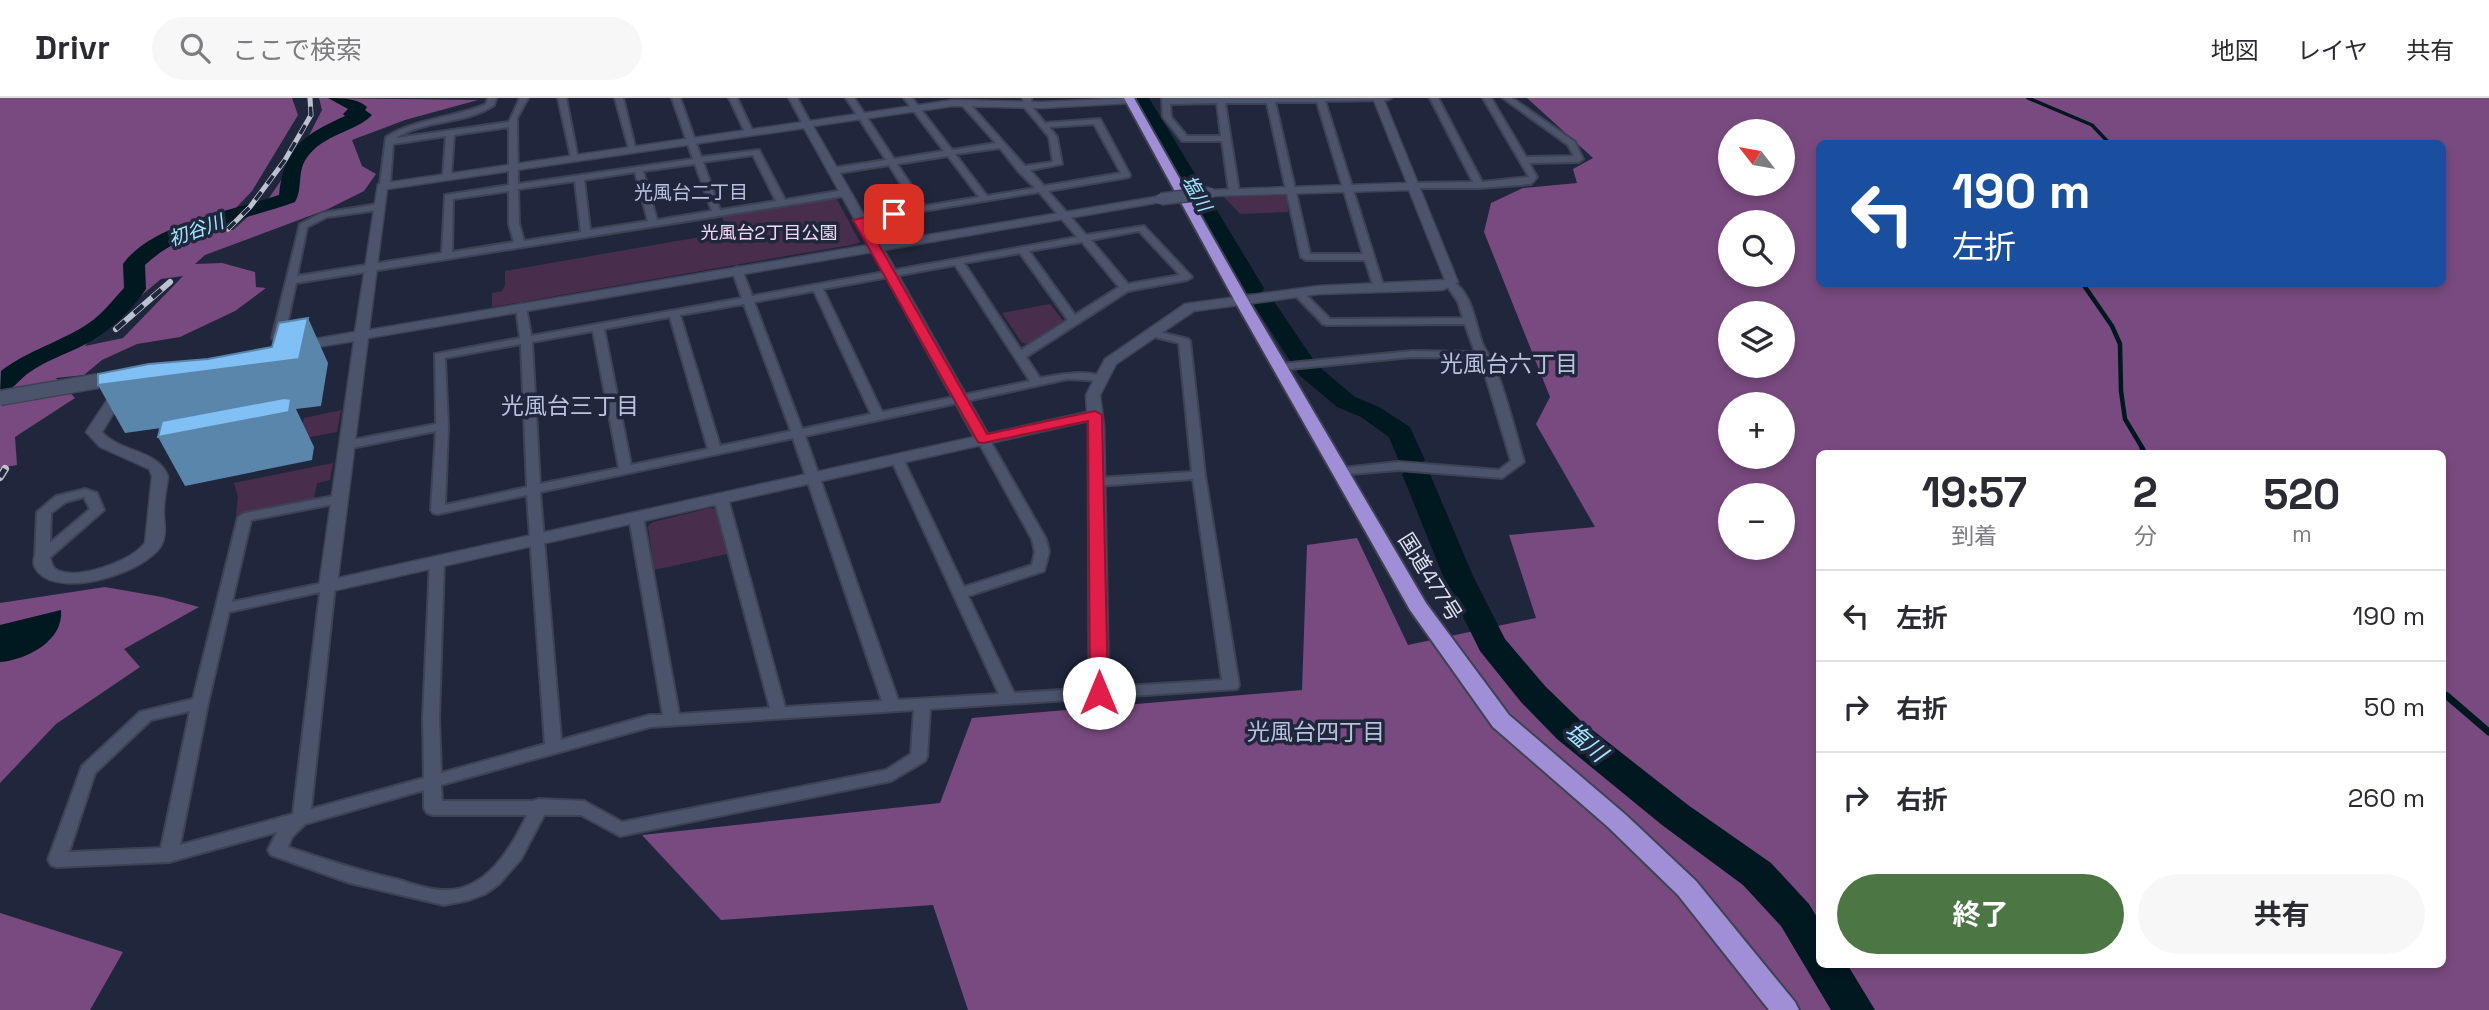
<!DOCTYPE html>
<html lang="ja">
<head>
<meta charset="utf-8">
<style>
	:root { --surface:#fff; --page:#f7f7f7; --text:#2b2b33; --muted:#7c7c81; --line:#e1e1e2; --accent:#4d7645 }
	body { margin:0; font-family:"Space Grotesk","Noto Sans JP",sans-serif; background:var(--page); color:var(--text); height:100vh; display:flex; flex-direction:column; font-size:26px; white-space:nowrap }
	* { box-sizing:border-box; margin:0 }
	p { font-size:23px; color:var(--muted) }
	.icon { flex:none; width:38px; height:38px; fill:none; stroke:currentColor; stroke-width:2; stroke-linecap:round; stroke-linejoin:round }
	.map { position:relative; flex:1; overflow:hidden }
	.details { position:absolute; left:1816px; top:352px; width:630px; height:518px; display:flex; flex-direction:column; background:var(--surface); border-radius:10px; box-shadow:0 4px 10px #0003 }
	.details>* { flex:none }
	.top-card { position:absolute; left:1816px; top:42px; width:630px; height:147px; border-radius:10px; box-shadow:0 4px 10px #0003; background:#1a4fa0; color:#fff; overflow:hidden }
	.needle { width:46px; rotate:301deg }
	.buttons { position:absolute; left:1718px; top:21px; display:grid; gap:14px }
	.buttons a { display:grid; place-items:center; width:77px; height:77px; border-radius:50%; background:var(--surface); box-shadow:0 4px 10px #0003; font-size:35px }
	.pin { position:absolute; display:grid; place-items:center; width:60px; height:60px; color:#fff; margin:-30px; border-radius:14px; box-shadow:0 4px 10px #0006 }
	.me { position:absolute; width:77px; margin:-38px; rotate:0deg; stroke-linejoin:round; filter:drop-shadow(0 0 5px #0008) }
	.turn { display:flex; align-items:center; gap:24px; height:147px; padding:0 21px; font-size:32px }
	.turn .icon { width:91px; height:91px; stroke-width:2.5 }
	.turn b { display:block; font-size:49px; line-height:60px }
	.eta { display:flex; justify-content:space-evenly; align-items:center; height:119px; text-align:center }
	.eta b { font-size:42px; font-weight:700; line-height:49px }
	.action { display:flex; gap:14px; margin-top:auto; padding:14px 21px }
	.action a { flex:1; height:80px; border-radius:42px; background:var(--accent); color:#fff; font-size:28px; font-weight:700; line-height:80px; text-align:center }
	.action a+a { background:var(--page); color:var(--text) }
	ul { padding:0; list-style:none }
	li { display:flex; align-items:center; gap:21px; height:91px; padding:0 21px; border-top:2px solid var(--line) }
	li div { flex:1 }
	li b { display:block; font-size:26px }
	li em { font-style:normal }
	header { display:flex; align-items:center; gap:42px; box-sizing:border-box; height:98px; padding:0 35px; background:var(--surface); border-bottom:2px solid var(--line) }
	header strong { font-size:33px }
	nav { display:flex; gap:38px; margin-inline-start:auto; font-size:24px }
	.search { width:490px; height:63px; background:var(--page); display:flex; align-items:center; gap:18px; box-sizing:border-box; padding:0 24px; border-radius:38px; color:var(--muted); font-size:26px }
	.map>svg:first-child { display:block }
</style>
</head>
<body>
<header>
<strong>Drivr</strong>
<div class="search"><svg class="icon" aria-label="search" viewBox="0 0 24 24"><circle cx="10" cy="10" r="6"/><path d="M15 15l6 6"/></svg>ここで検索</div>
<nav><a>地図</a><a>レイヤ</a><a>共有</a></nav>
</header>
<div class="map">
<svg width="2489" height="912" viewBox="0 0 2489 912">
	<rect width="100%" height="100%" fill="#20273c"/>
	<g fill="#492d4d">
		<path d="M1279,95L1287,98L1288,114L1240,116L1224,99Z"/>
		<path d="M835,98L860,144L856,146L492,209V195L502,193L505,188V173L723,135L727,133L721,116Z"/>
		<path d="M1050,206L1064,224L1031,246L1022,245L1002,215Z"/>
		<path d="M341,312L337,334L299,341L304,320Z"/>
		<path d="M333,365L330,382L317,385L314,401L236,417L238,399L234,385Z"/>
		<path d="M710,410L718,411L730,452L727,456L654,472L648,428L653,424Z"/>
	</g>
	<g fill="#794a7f" fill-rule="evenodd">
		<path d="M0,0H292L298,17L252,93L214,133L233,132L269,100L301,53L322,12L319,0L478,2L405,22L352,42L362,68L376,76L364,93L328,111L205,157L195,166L222,165L255,174L256,189L266,190L235,213L180,239L137,246L102,262L84,277L56,280L75,300L15,339L17,367L0,370ZM183,178L123,240L85,248L94,237L161,181Z"/>
		<path d="M1527,0H2489V912H968L933,807L721,822L642,737L940,705L972,620L1302,592L1307,447L1357,440L1408,547L1536,520L1509,437L1595,429L1536,326L1550,299L1484,134L1491,105L1523,90L1577,85L1573,71L1593,60ZM1731,33H1783V86H1731ZM1820,46H2443V186H1820ZM1731,124H1783V177H1731ZM1731,215H1783V268H1731ZM1731,306H1783V359H1731ZM1820,355H2443V866H1820ZM1731,397H1783V450H1731Z"/>
		<path d="M105,489L162,499L199,509L124,551L140,569L56,626L0,685V505Z"/>
		<path d="M0,815L123,854L90,912H0Z"/>
	</g>
	<path fill="#001820" d="M61,512C64,543 26,562 0,564V527Z"/>
	<g fill="none" stroke-linecap="round" stroke-linejoin="round">
		<path stroke="#001820" stroke-width="3.5" d="M2028,0L2092,27L2110,46"/>
		<path stroke="#001820" stroke-width="4.5" d="M2083,186L2112,228L2120,246L2121,293L2125,321L2143,351"/>
		<g stroke="#001820" stroke-width="5">
			<path d="M2142,350L2145,355"/>
			<path d="M2443,594L2449,599"/>
		</g>
		<path stroke="#001820" stroke-width="7" d="M2447,598L2489,634"/>
		<g fill="#001820" fill-rule="evenodd">
			<path d="M328,0C342,0 357,0 367,9L365,12L372,17C356,34 322,36 306,61C297,74 303,91 295,104C246,122 184,130 145,167L146,191C129,216 107,236 80,249C63,257 46,263 30,274C19,281 13,293 0,296L1,273C28,252 61,244 89,225C102,216 113,202 124,190L123,166C151,126 234,112 279,97C284,50 303,37 345,18L343,16L348,11Z"/>
			<path d="M1133,0H1149L1264,190L1261,195H1245L1242,190Z"/>
			<path d="M1265,200L1273,202L1313,261L1310,265L1317,267L1355,299L1379,309L1410,329L1425,362L1418,368L1426,370L1430,376L1473,478L1505,541L1545,588L1581,623L1688,707L1771,765L1809,806L1820,824V866H1847L1875,912H1831L1781,828L1743,787L1662,727L1557,641L1521,604L1480,553L1443,478L1402,376L1409,370L1401,368L1389,339L1361,319L1337,309L1299,277L1296,272L1299,268L1292,266L1254,207L1257,202Z"/>
		</g>
		<defs>
			<g id="minor">
				<path d="M488,0H496L494,7C465,27 425,21 396,40L509,24L520,0H528L517,20L518,86L693,61L672,0H680L701,59L759,52L785,102L844,92L849,95L844,98L782,108L296,185L284,240L278,243L274,242L272,240L300,126L322,115L378,106L383,109L378,112L327,119L307,129L297,178L442,155L445,97L509,87V29L454,37L451,77L447,80L443,77L446,38L393,46L390,86L385,89L380,86L386,39C417,20 454,20 486,6ZM753,57L776,103L720,112L703,64ZM695,66L712,113L657,122L643,73ZM635,74L648,123L590,132L584,82ZM575,83L581,134L524,143L519,126L518,91ZM509,93V126L514,144L452,154L453,101Z"/>
				<path d="M558,0H566L578,61L571,59Z"/>
				<path d="M615,0H623L636,53L629,51Z"/>
				<path d="M729,0H737L753,34L752,36L745,34Z"/>
				<path d="M789,0H797L811,26L810,28H804Z"/>
				<path d="M846,0H854L894,61L944,53L904,0H912L952,52L996,45L960,5L967,3L1025,68L1053,64L1049,39L1024,9L1023,0H1031L1032,9L1045,25L1100,21L1130,77L1129,79L1048,93L1086,137L1144,128L1192,179L1187,182L1128,193L1026,259L1040,280C1058,277 1091,270 1107,281L1105,283L1068,281L805,338L898,602L999,596L891,361L897,357L903,361L964,489L1032,467L1035,454L1032,441L977,341L983,337L989,341L1046,441L1049,454L1044,473L968,498L1014,595L1222,582L1193,381L1097,388L1090,384L1097,380L1192,374L1179,245L1147,237V233L1151,232L1188,241L1190,243L1205,377L1239,587L1237,591L930,611L927,659L925,663L891,683L620,738L581,717H544L521,761L499,786L485,796L469,802L444,807L350,785L271,757L268,752L277,734L169,764L57,769L51,767L48,762L82,668L140,614L193,601L238,419L245,415L339,397L346,401L339,405L251,422L232,504L328,484L335,488L311,711L424,680L423,620L430,463L432,460H442L444,463L439,620L441,675L545,646L527,397L438,416L433,415L431,412L436,333L347,351L341,347L347,343L436,326L435,256L520,240L516,209L521,206L526,209L531,238L742,200L732,172L737,169L742,172L752,198L1077,139L1039,94L856,124L854,122L859,119L916,110L889,67L832,76L828,73L832,70L886,62ZM1094,26L1121,75L1044,88L1030,72L1062,66L1057,39L1049,29ZM1000,50L1018,73L1035,90L987,98L955,56ZM948,58L979,99L925,108L897,66ZM1139,133L1180,177L1128,186L1091,142ZM1082,144L1119,189L1075,217L1029,153ZM1020,155L1068,222L1021,252L964,165ZM955,167L1030,283L882,314L823,191ZM814,193L871,316L802,331L754,204ZM744,206L791,333L720,348L680,217ZM670,219L708,351L631,367L604,231ZM593,233L619,370L540,386L532,244ZM521,246L527,389L445,407L448,328L445,260ZM793,340L882,603L785,609L728,401L721,397L714,401L770,610L679,616L643,419L636,415L629,419L663,617H650L561,642L540,394ZM320,494L293,716L180,747L208,605L229,514ZM914,612L911,656L886,672L622,724L584,703L539,701L533,703H442L441,687L650,629ZM190,613L161,750L69,754L95,675L151,622ZM424,692V710L427,715L433,717H527C512,749 486,794 444,792C428,792 411,785 396,781C359,773 324,761 288,749L292,739L305,726Z"/>
				<path d="M1162,0H1391L1387,2L1325,3L1384,190L1383,192H1375L1374,190L1365,162H1306L1301,159L1267,5H1225L1239,93L1234,96L1229,93L1222,43H1182L1163,19ZM1275,4H1317L1363,156H1310ZM1217,5L1221,38H1187L1171,19L1170,6Z"/>
				<path d="M1430,0H1438L1482,84L1529,79L1483,0H1491L1526,59L1574,58L1568,47L1503,0H1512L1575,44L1583,61L1579,64L1529,65L1537,79L1531,86L1479,90H1411L1409,88L1414,85L1473,84Z"/>
				<path d="M1451,183C1472,193 1475,225 1482,245C1485,253 1491,260 1495,269C1507,300 1515,333 1524,364L1502,380L1399,372L1337,377L1336,374L1337,371L1342,370L1399,364L1499,372L1511,363L1482,266L1478,260L1412,259L1280,272L1274,269L1280,266L1412,253L1475,254L1465,226L1327,227L1323,226L1292,194L1293,192H1301L1330,221L1463,220L1458,204L1446,186Z"/>
				<path d="M85,391L97,395L104,412L47,462H37L35,459L37,414L56,398ZM84,399L90,411L50,445L51,415L66,404Z"/>
			</g>
			<g id="tertiary">
				<path d="M1135,0L1134,4L1131,5L1042,10L953,8L813,28L880,145L1161,98L1167,101L1161,104L884,152L988,336L1087,314L1086,297L1105,261L1185,206L1319,188L1445,182L1409,92L1210,98L1204,95L1210,92L1407,85L1373,0H1383L1458,184L1443,192L1319,196L1194,213L1116,266L1100,297L1104,329L1109,595L1106,600H1092L1089,595L1088,323L328,494L319,488L354,243L298,252L291,248L298,244L355,234L378,86L953,2L1042,4ZM804,30L869,147L369,232L387,91ZM872,154L974,339L338,480L368,240Z"/>
				<path d="M122,286L129,290L102,334C121,355 157,351 168,378C167,390 163,404 164,416C164,427 167,437 161,448C144,475 63,500 39,475C33,469 32,462 36,455H48C52,462 51,470 59,473C82,481 131,463 145,445L152,378L149,371L100,349L86,334L117,287Z"/>
			</g>
			<path id="trunk" d="M1124,0H1134L1251,207L1426,505L1509,617L1626,717L1696,783L1795,904L1799,912H1769L1678,797L1608,729L1493,629L1410,512L1237,207Z"/>
		</defs>
		<use href="#minor" stroke="#3d4254" stroke-width="4"/>
		<use href="#tertiary" stroke="#3d4254" stroke-width="3"/>
		<use href="#trunk" stroke="#3d4254" stroke-width="4"/>
		<use href="#minor" fill="#4c546c" fill-rule="evenodd"/>
		<use href="#tertiary" fill="#4c546c" fill-rule="evenodd"/>
		<use href="#trunk" fill="#a08fd6" fill-rule="evenodd"/>
		<defs>
			<path id="rail-far2" d="M228,131L250,109L285,62L311,17L310,0"/>
			<path id="rail-far1" d="M116,231L170,184"/>
			<path id="rail" d="M0,379L5,371"/>
		</defs>
		<use href="#rail-far2" stroke="#bcc1d0" stroke-width="5"/>
		<use href="#rail-far1" stroke="#bcc1d0" stroke-width="6"/>
		<use href="#rail" stroke="#bcc1d0" stroke-width="8"/>
		<use href="#rail-far2" stroke="#20273c" stroke-width="3.5" stroke-dasharray="10" stroke-linecap="butt"/>
		<use href="#rail-far1" stroke="#20273c" stroke-width="4.5" stroke-dasharray="12" stroke-linecap="butt"/>
		<use href="#rail" stroke="#20273c" stroke-width="5" stroke-dasharray="16" stroke-linecap="butt"/>
		<defs>
			<path id="tertiary-bridge-far1" d="M1161,101L1210,95"/>
			<path id="tertiary-bridge" d="M0,300L98,283"/>
		</defs>
		<use href="#tertiary-bridge-far1" stroke="#3d4254" stroke-width="14" stroke-linecap="butt"/>
		<use href="#tertiary-bridge" stroke="#3d4254" stroke-width="17" stroke-linecap="butt"/>
		<use href="#tertiary-bridge-far1" stroke="#4c546c" stroke-width="11"/>
		<use href="#tertiary-bridge" stroke="#4c546c" stroke-width="14"/>
	</g>
	<path fill="#5a86ab" d="M308,220L328,265L321,308L296,311L314,349L312,362L185,388L158,339L289,312L125,335L98,287L299,261Z"/>
	<g fill="#80c0f4" stroke="#5a86ab" stroke-width="2">
		<path d="M308,220L299,261L98,287V276L149,266L208,261L272,249L279,225Z"/>
		<path d="M284,300L291,301L289,314L158,339L162,323Z"/>
	</g>
	<path fill="#e11d48" stroke="#92132f" stroke-width="2" d="M894,113L898,114V118L866,124L987,336L1095,313L1102,317L1108,595L1105,600H1092L1090,595L1088,323L983,345L978,344L853,122Z"/>
	<g text-anchor="middle" stroke-width="7" stroke-linejoin="round" paint-order="stroke">
		<g font-size="18" fill="#f4d8f7" stroke="#20273c">
			<text x="769" y="141">光風台2丁目公園</text>
		</g>
		<g font-size="19" fill="#b9c2de" stroke="#20273c">
			<text x="691" y="101">光風台二丁目</text>
		</g>
		<g font-size="19" font-style="italic" fill="#a0e9fe" stroke="#20273c">
			<text transform="translate(1197 95) rotate(60)" y="7">塩川</text>
			<text transform="translate(196 132) rotate(-20)" y="7">初谷川</text>
		</g>
		<g font-size="21" fill="#dee3f1" stroke="#20273c">
			<text transform="translate(1430 479) rotate(58)" y="7">国道477号</text>
		</g>
		<g font-size="23" fill="#b9c2de" stroke="#20273c">
			<text x="1509" y="274">光風台六丁目</text>
			<text x="570" y="316">光風台三丁目</text>
			<text x="1316" y="642">光風台四丁目</text>
		</g>
		<g font-size="23" font-style="italic" fill="#a0e9fe" stroke="#20273c">
			<text transform="translate(1586 644) rotate(40)" y="8">塩川</text>
		</g>
	</g>
</svg>
<div class="buttons">
<a><svg class="needle" viewBox="-14 -14 28 28"><path d="M0-13l5 13h-10z" fill="#e53935"/><path d="M0 13l5-13h-10z" fill="#7c7c81"/></svg></a>
<a><svg class="icon" aria-label="search" viewBox="0 0 24 24"><circle cx="10" cy="10" r="6"/><path d="M15 15l6 6"/></svg></a>
<a><svg class="icon" aria-label="layers" viewBox="0 0 24 24"><path d="M12 4l9 5-9 5-9-5zM3 14l9 5 9-5"/></svg></a>
<a>+</a>
<a>−</a>
</div>
<div class="pin" style="left:894px;top:116px;background:#d93025"><svg class="icon" aria-label="arrive" viewBox="0 0 24 24"><path d="M6 21V4h12l-3 4 3 4H6"/></svg></div>
<svg class="me" style="left:1099px;top:595px" viewBox="-20 -20 40 40"><circle r="19" fill="#fff"/><path d="M0-13L10 11 0 6-10 11z" fill="#e11d48"/></svg>
<div class="top-card">
<div class="turn"><svg class="icon" aria-label="left" viewBox="0 0 24 24"><path d="M17 20v-9H6M10 6l-5 5 5 5"/></svg><div><b>190 m</b>左折</div></div>
</div>
<section class="details">
<div class="eta">
<div><b>19:57</b><p>到着</p></div>
<div><b>2</b><p>分</p></div>
<div><b>520</b><p>m</p></div>
</div>
<ul>
<li><svg class="icon" aria-label="left" viewBox="0 0 24 24"><path d="M17 20v-9H6M10 6l-5 5 5 5"/></svg><div><b>左折</b></div><em>190 m</em></li>
<li><svg class="icon" aria-label="right" viewBox="0 0 24 24"><path d="M7 20v-9h11M14 6l5 5-5 5"/></svg><div><b>右折</b></div><em>50 m</em></li>
<li><svg class="icon" aria-label="right" viewBox="0 0 24 24"><path d="M7 20v-9h11M14 6l5 5-5 5"/></svg><div><b>右折</b></div><em>260 m</em></li>
</ul>
<div class="action"><a>終了</a><a>共有</a></div>
</section>
</div>
</body>
</html>
